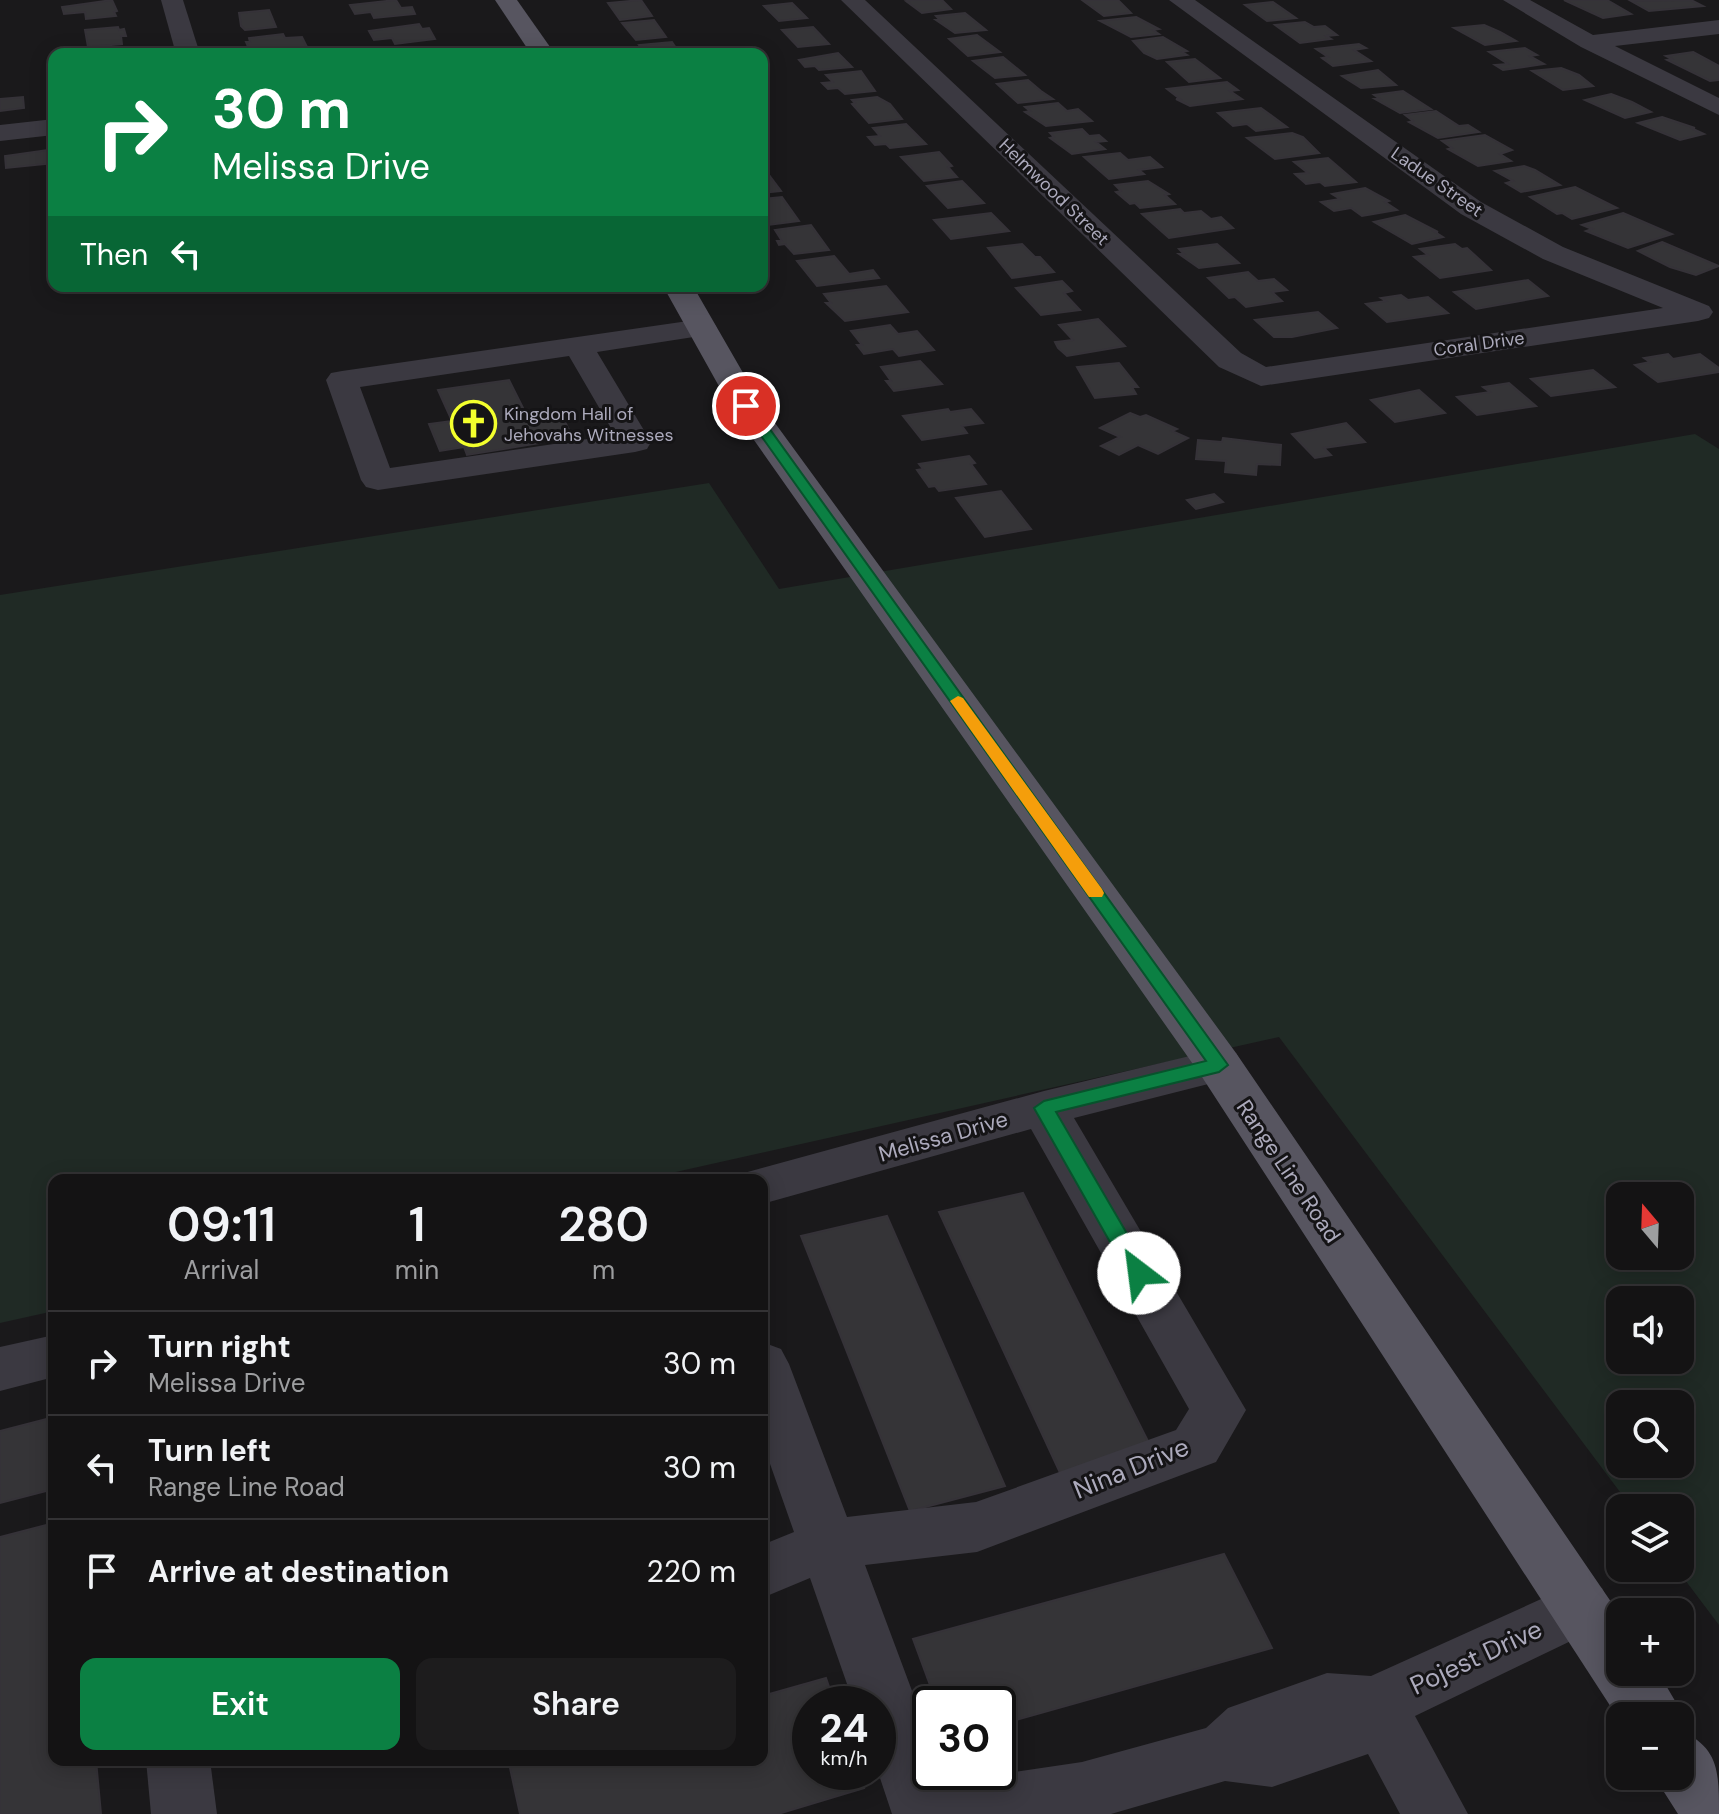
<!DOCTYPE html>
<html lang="en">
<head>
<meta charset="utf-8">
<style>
	:root { --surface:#141314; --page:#1d1c1d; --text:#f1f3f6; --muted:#9d9ea0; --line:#333234; --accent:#0b8043 }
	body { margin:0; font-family:"DM Sans",sans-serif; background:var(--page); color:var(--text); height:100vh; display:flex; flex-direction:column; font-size:30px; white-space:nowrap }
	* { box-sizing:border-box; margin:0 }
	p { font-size:26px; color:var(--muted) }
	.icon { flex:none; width:44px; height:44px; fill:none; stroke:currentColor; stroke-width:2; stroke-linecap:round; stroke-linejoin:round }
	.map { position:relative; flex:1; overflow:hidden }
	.details { position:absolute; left:48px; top:1174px; width:720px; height:592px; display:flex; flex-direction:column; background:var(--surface); border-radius:16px; box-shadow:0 4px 20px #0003,0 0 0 2px var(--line) }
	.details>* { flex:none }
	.hud { position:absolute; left:48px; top:48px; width:720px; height:244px; border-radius:16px; box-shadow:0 4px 20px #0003,0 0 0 2px var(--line); background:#0b8043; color:#fff; overflow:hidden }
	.needle { width:52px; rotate:341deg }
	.fabs { position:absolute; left:1606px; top:1182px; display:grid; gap:16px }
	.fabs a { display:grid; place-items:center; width:88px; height:88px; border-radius:16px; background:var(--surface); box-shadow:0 4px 20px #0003,0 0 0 2px var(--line); font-size:40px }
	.speed { position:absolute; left:792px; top:1686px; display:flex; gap:16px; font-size:40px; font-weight:700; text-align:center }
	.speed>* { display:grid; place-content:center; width:104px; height:104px; border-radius:50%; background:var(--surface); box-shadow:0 4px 20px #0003,0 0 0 2px var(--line); line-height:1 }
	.speed small { font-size:20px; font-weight:400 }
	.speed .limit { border:4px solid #111; border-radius:12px; background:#fff; color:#111 }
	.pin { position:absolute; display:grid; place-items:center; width:68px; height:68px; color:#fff; margin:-34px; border:4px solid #fff; border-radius:50%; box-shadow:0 2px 8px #0007 }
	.me { position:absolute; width:88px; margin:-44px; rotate:330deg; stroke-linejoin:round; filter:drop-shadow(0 0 6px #0008) }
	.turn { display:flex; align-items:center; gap:28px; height:168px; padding:0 32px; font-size:36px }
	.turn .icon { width:104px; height:104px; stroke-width:2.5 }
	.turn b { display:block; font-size:56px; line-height:68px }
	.then { display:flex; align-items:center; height:76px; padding:0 32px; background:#0003; gap:16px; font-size:30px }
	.eta { display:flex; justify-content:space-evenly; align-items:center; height:136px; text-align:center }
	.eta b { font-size:48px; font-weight:600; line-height:56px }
	.action { display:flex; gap:16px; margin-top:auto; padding:16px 32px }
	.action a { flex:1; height:92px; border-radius:16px; background:var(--accent); color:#fff; font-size:32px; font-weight:600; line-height:92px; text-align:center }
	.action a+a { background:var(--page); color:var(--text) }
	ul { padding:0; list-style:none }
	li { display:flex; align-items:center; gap:24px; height:104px; padding:0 32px; border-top:2px solid var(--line) }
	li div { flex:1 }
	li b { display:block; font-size:30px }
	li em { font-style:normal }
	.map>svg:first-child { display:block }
</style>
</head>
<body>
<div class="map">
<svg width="1719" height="1814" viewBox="0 0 1719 1814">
	<rect width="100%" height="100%" fill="#1a191b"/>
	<path fill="#202a25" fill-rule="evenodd" d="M1695,434L1719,449V1625L1676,1568H1680V1508H1632L1279,1037L640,1180H54V1311L0,1323V595L709,483L779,589ZM1620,1196H1680V1256H1620ZM1620,1300H1680V1360H1620ZM1620,1404H1680V1464H1620Z"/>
	<g fill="#353437" stroke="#353238" stroke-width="2">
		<path d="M112,0L117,11L114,12L116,16L86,19L85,12L64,14L62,7Z"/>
		<path d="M396,0L401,8L412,7L415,14L374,18L371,12L355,14L350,5Z"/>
		<path d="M641,0L652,16L620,20L608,3Z"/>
		<path d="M911,0H942L951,9L922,13L906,1Z"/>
		<path d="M1082,0H1118L1131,13L1104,16Z"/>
		<path d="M1564,0H1607L1631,14L1603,18Z"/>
		<path d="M1691,0L1703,6L1649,11L1631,1Z"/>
		<path d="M1273,2L1296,18L1267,21L1245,5Z"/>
		<path d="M792,3L807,18L779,21L764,6Z"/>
		<path d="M269,10L276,27L245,30L241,26L239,13Z"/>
		<path d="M965,13L986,30L955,33L936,20H940L936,16Z"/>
		<path d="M1136,17L1159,29L1153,30L1159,34L1131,37L1100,21Z"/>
		<path d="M654,20L666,37L636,40L622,23Z"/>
		<path d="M1305,22L1314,27L1325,26L1337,35L1326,36L1331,39L1300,43L1275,25Z"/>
		<path d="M419,24L422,29L429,28L435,39L395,44L392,38L374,40L369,31Z"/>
		<path d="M1484,25L1500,32L1516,41L1485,45L1454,28Z"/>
		<path d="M118,27L119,30L124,29L126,36H121L122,44L88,47L85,30Z"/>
		<path d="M813,27L829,44L798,47L782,30Z"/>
		<path d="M283,34L285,38L302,37L307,47L251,54L246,42H250L249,38Z"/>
		<path d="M977,35L1000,52L968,56L949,39Z"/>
		<path d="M1163,37L1187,51L1182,52L1187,55L1157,59L1144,53L1133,41Z"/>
		<path d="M672,42L680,54H643L640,49H642L639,45Z"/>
		<path d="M1359,44L1366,48L1354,50L1371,61L1333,66L1322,58L1328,57L1316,49Z"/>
		<path d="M443,47L447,54H451H417L415,50Z"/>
		<path d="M1525,48L1537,55L1530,56L1544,64L1503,70L1495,65L1508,64L1489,52Z"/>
		<path d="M1693,52L1719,66V80L1710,81L1667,60L1672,59L1666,56Z"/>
		<path d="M838,53L852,67L819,70L815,66L805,67L799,60Z"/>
		<path d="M1003,57L1025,75L995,78L973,61Z"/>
		<path d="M1195,59L1220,78L1189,82L1167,62Z"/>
		<path d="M1561,68L1579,75L1593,86L1563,90L1532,71Z"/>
		<path d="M1378,70L1396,85L1361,88L1342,76Z"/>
		<path d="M861,71L875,91L845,94L838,88L828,89L822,83L833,82L826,75Z"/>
		<path d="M1028,80L1041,91L1053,99L1018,103L997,84Z"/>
		<path d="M1227,82L1238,90L1230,91L1242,99L1190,106L1176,99H1180L1167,89Z"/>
		<path d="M1403,91L1431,109L1400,113L1375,99H1380L1374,95Z"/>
		<path d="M1611,94L1632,102L1651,112L1625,118L1585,100Z"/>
		<path d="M23,97L24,108L0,111V99Z"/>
		<path d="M877,97L890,104L902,119L869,123L852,104L855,103L852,100Z"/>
		<path d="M1058,103L1067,111L1078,109L1092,121L1046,126L1025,112L1030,111L1025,107Z"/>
		<path d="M1261,108L1287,127L1256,131L1247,124L1233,126L1218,113Z"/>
		<path d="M1436,111L1459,126L1468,125L1479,132L1438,138L1409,122L1413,121L1405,115Z"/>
		<path d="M1662,117L1695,128H1691L1704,134L1680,140L1638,123Z"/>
		<path d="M906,124L926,144L890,148L886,144L875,145L868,137L880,136L873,128Z"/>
		<path d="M1082,129L1089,136L1099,135L1106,141L1096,142L1105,149L1072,154L1050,138L1054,137L1050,133Z"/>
		<path d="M1292,133L1303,137L1319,153L1275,159L1247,138Z"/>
		<path d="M1485,135L1512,150L1500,154L1511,161L1478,166L1448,149L1452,148L1442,141Z"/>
		<path d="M48,150L54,151V163L6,168L5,156Z"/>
		<path d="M939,152L952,166L948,167L957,177L924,181L901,157Z"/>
		<path d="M1120,153L1128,160L1150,157L1162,167L1139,170L1144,174L1109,179L1084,157Z"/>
		<path d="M1328,158L1356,182L1325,186L1320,182L1306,184L1295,174L1308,173L1294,162Z"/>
		<path d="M1524,166L1535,170L1560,185L1521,192L1506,183L1513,181L1495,171Z"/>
		<path d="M762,167H763L781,191L762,193Z"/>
		<path d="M962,181L984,203L948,208L927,186Z"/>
		<path d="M1148,181L1169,194L1165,195L1175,204L1140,208L1135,203L1130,204L1116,192L1121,191L1115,185Z"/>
		<path d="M1575,187L1617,208L1572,219L1562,213L1557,214L1530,197Z"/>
		<path d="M1365,188L1389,201L1385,202L1397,210L1362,216L1351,208L1334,211L1321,202L1340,199L1332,194Z"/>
		<path d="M782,197L799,221L768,225L762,216V199Z"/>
		<path d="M1180,209L1184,213L1201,211L1211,219L1221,217L1233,228L1169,238L1142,214Z"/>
		<path d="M991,213L1009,231L951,239L934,220Z"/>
		<path d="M1623,213L1672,234L1628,248L1586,231L1592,229L1582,225Z"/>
		<path d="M1405,215L1438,232H1435L1443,237L1412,244L1374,222Z"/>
		<path d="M811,225L829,250L794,254L785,244L779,245L777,241H782L775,230Z"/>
		<path d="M1662,242L1719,266L1696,275L1670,267L1638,251Z"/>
		<path d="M1022,244L1035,257H1040L1054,272L1012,278L988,248Z"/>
		<path d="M1217,244L1239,263L1199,268L1179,254H1184L1179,249Z"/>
		<path d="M1455,244L1462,249L1467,248L1491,270L1440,278L1414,257L1428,255L1420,249Z"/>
		<path d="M834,256L849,274L873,270L879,278L817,286L797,261Z"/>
		<path d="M1248,272L1258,281L1274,279L1287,290L1272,292L1282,301L1246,307L1235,297L1229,298L1208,278Z"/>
		<path d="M1528,280L1548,296L1476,309L1454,292Z"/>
		<path d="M1062,281L1072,291L1064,293L1080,310L1041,315L1016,288Z"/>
		<path d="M886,286L908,312L845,321L826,303H831L824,294Z"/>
		<path d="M1401,295L1408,300L1428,297L1448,313L1387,322L1366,304L1386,301L1381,298Z"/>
		<path d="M1318,312L1337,328L1292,337H1274L1255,320Z"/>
		<path d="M1098,319L1125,346L1067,356L1058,348L1055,342L1073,340L1059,325Z"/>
		<path d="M890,325L898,334L917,331L934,350L899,356L893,349L864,354L857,345H862L851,331Z"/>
		<path d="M1668,354L1673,359L1700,354L1719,368V372L1658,382L1635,365L1650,362L1644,358Z"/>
		<path d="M920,361L942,384L894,391L886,381H891L881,367Z"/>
		<path d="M1119,363L1138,387H1132L1136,394L1095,398L1077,367Z"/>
		<path d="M1593,370L1615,387L1551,396L1531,379Z"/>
		<path d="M509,380L527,416L560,411L569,430L536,435L540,443L467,455L464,447L440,451L429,424L452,421L438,390Z"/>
		<path d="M1509,383L1536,406L1477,415L1457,397L1490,392L1483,387Z"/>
		<path d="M1419,390L1445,413L1395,422L1371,400Z"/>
		<path d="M948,409L950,412L971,409L983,423L962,426L967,433L922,440L903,416Z"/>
		<path d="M1130,413L1140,417L1146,415L1177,429L1172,431L1188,438L1158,454L1138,445L1119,455L1101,446L1120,437L1100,428Z"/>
		<path d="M1346,423L1365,442L1324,448L1331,455L1315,458L1292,434Z"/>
		<path d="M1223,438L1281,445L1280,465L1257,464L1256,475L1225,472L1226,461L1196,459L1198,440L1222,442Z"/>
		<path d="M969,456L975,463L971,464L986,484L939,491L935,486L929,487L917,470L923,469L919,464Z"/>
		<path d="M1001,491L1031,529L985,537L956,498Z"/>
		<path d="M1214,494L1223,502L1196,509L1187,500Z"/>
		<path d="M1023,1193L1154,1453L1062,1477L939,1212Z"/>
		<path d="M887,1216L1005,1486L910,1511L801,1236Z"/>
		<path d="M54,1417V1489L0,1503V1431Z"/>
		<path d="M54,1523V1760H96L101,1814H0V1537Z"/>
		<path d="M1224,1554L1272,1648L998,1725V1704H937L913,1639Z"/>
		<path d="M826,1678L835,1704H810V1772H858L864,1788L778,1814H520L510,1768L539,1760H762V1696Z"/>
	</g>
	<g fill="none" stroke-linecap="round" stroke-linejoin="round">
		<g fill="#3b3941" fill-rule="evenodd">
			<path d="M161,0H183L200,54H176Z"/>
			<path d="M841,0H865L1241,353L1266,367L1663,308L1543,259L1461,214L1169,0H1195L1481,202L1563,247L1709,306L1713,312L1709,318L1698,321L1261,386L1219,367Z"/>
			<path d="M1503,0H1530L1593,35L1719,20V34L1615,46L1719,98V115L1581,47Z"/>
			<path d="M54,119V135L0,141V125Z"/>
			<path d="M702,319L713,322L717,328L713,334L597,352L651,442L647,449L635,452L378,490L366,487L361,480L326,380L331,373L342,371ZM569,356L615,435L390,468L360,387Z"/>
			<path d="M1219,1049L1236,1053L1243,1065L1236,1077L1074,1118L1246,1410L1216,1462L977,1552L865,1565L930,1739V1772H942L946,1782L1082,1762L1206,1728L1228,1708L1327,1673L1371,1676L1581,1581L1602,1588L1611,1607L1602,1626L1415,1716L1468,1814H1400L1368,1754L1272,1787L1225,1781L1111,1814H892L878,1772V1704H854L810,1578L762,1598V1545L794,1532L762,1441V1342L781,1349L789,1364L847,1517L976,1502L1176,1430L1189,1409L1031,1129L762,1204V1180H740L744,1173L762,1168L1044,1091Z"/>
			<path d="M54,1335V1377L0,1391V1347Z"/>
			<path d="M146,1760H210L217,1814H151Z"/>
		</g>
		<g fill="#575560" fill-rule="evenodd">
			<path d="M495,0H517L555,54H531Z"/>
			<path d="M663,286H693L761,404L1236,1053L1620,1615V1672H1658L1684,1716L1680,1724V1716H1620V1721L1202,1077L730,406Z"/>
			<path d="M1680,1730C1719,1748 1719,1771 1719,1814H1678L1657,1781L1655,1776H1680Z"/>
		</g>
	</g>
	<path fill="#0b8043" stroke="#07532c" stroke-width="2" d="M742,403H751L1228,1065L1219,1072L1056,1112L1150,1273L1147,1279L1139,1281L1131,1279L1034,1108L1044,1101L1206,1061L742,409Z"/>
	<path fill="#f59e0b" d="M958,696L963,698L1102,889L1104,893L1102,897H1089L950,701Z"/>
	<defs>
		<symbol id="church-ring" viewBox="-11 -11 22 22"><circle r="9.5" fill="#151416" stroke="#f3ff2d" stroke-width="1.5"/><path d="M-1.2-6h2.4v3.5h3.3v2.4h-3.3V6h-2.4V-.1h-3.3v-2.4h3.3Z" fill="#f3ff2d"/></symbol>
	</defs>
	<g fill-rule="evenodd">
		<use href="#church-ring" x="448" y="398" width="51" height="51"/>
	</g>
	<g text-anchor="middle" stroke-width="6" stroke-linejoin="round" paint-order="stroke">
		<g font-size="18" fill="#acaabc" stroke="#151416">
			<text transform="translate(1437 182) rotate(35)" y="6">Ladue Street</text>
			<text transform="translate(1054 192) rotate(44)" y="6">Helmwood Street</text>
			<text transform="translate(1479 344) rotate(-8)" y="6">Coral Drive</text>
		</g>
		<g font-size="18" fill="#acaabc" stroke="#151416" text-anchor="start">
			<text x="504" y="420">Kingdom Hall of<tspan x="504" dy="21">Jehovahs Witnesses</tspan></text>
		</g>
		<g font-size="22" fill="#acaabc" stroke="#151416">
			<text transform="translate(943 1136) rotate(-16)" y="8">Melissa Drive</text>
			<text transform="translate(1289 1171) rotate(56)" y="8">Range Line Road</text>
		</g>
		<g font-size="26" fill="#acaabc" stroke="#151416">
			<text transform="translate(1131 1468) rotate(-22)" y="9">Nina Drive</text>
			<text transform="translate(1476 1657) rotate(-25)" y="9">Pojest Drive</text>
		</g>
	</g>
</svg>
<div class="fabs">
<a><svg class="needle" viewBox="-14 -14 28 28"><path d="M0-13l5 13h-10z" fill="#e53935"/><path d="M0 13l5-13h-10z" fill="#9d9ea0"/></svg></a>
<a><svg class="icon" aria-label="sound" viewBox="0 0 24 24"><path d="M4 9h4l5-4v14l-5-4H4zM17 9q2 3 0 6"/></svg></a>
<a><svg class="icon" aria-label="search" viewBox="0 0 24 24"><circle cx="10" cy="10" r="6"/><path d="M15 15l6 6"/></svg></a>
<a><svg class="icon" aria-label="layers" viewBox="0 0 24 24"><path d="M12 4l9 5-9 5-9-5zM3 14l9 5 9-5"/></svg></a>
<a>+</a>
<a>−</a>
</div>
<div class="speed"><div>24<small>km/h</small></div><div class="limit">30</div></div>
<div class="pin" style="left:746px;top:406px;background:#d93025"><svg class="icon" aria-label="arrive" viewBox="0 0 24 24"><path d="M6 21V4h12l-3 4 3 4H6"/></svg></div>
<svg class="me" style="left:1139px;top:1273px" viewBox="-20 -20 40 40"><circle r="19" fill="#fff"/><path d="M0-13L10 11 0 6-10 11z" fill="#0b8043"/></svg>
<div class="hud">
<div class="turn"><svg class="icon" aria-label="right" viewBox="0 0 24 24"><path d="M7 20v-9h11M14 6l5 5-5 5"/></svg><div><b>30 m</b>Melissa Drive</div></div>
<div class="then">Then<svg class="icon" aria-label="left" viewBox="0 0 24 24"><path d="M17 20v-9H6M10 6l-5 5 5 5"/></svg></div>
</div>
<section class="details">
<div class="eta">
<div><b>09:11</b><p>Arrival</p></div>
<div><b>1</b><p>min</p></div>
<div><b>280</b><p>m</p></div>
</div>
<ul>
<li><svg class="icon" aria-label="right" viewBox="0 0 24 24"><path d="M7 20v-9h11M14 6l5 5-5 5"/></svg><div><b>Turn right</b><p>Melissa Drive</p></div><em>30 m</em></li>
<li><svg class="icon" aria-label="left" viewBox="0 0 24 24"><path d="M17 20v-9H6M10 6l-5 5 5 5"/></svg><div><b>Turn left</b><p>Range Line Road</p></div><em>30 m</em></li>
<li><svg class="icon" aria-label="arrive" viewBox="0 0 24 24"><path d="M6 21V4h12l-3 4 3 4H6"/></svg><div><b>Arrive at destination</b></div><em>220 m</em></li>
</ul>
<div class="action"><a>Exit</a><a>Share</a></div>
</section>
</div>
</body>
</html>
